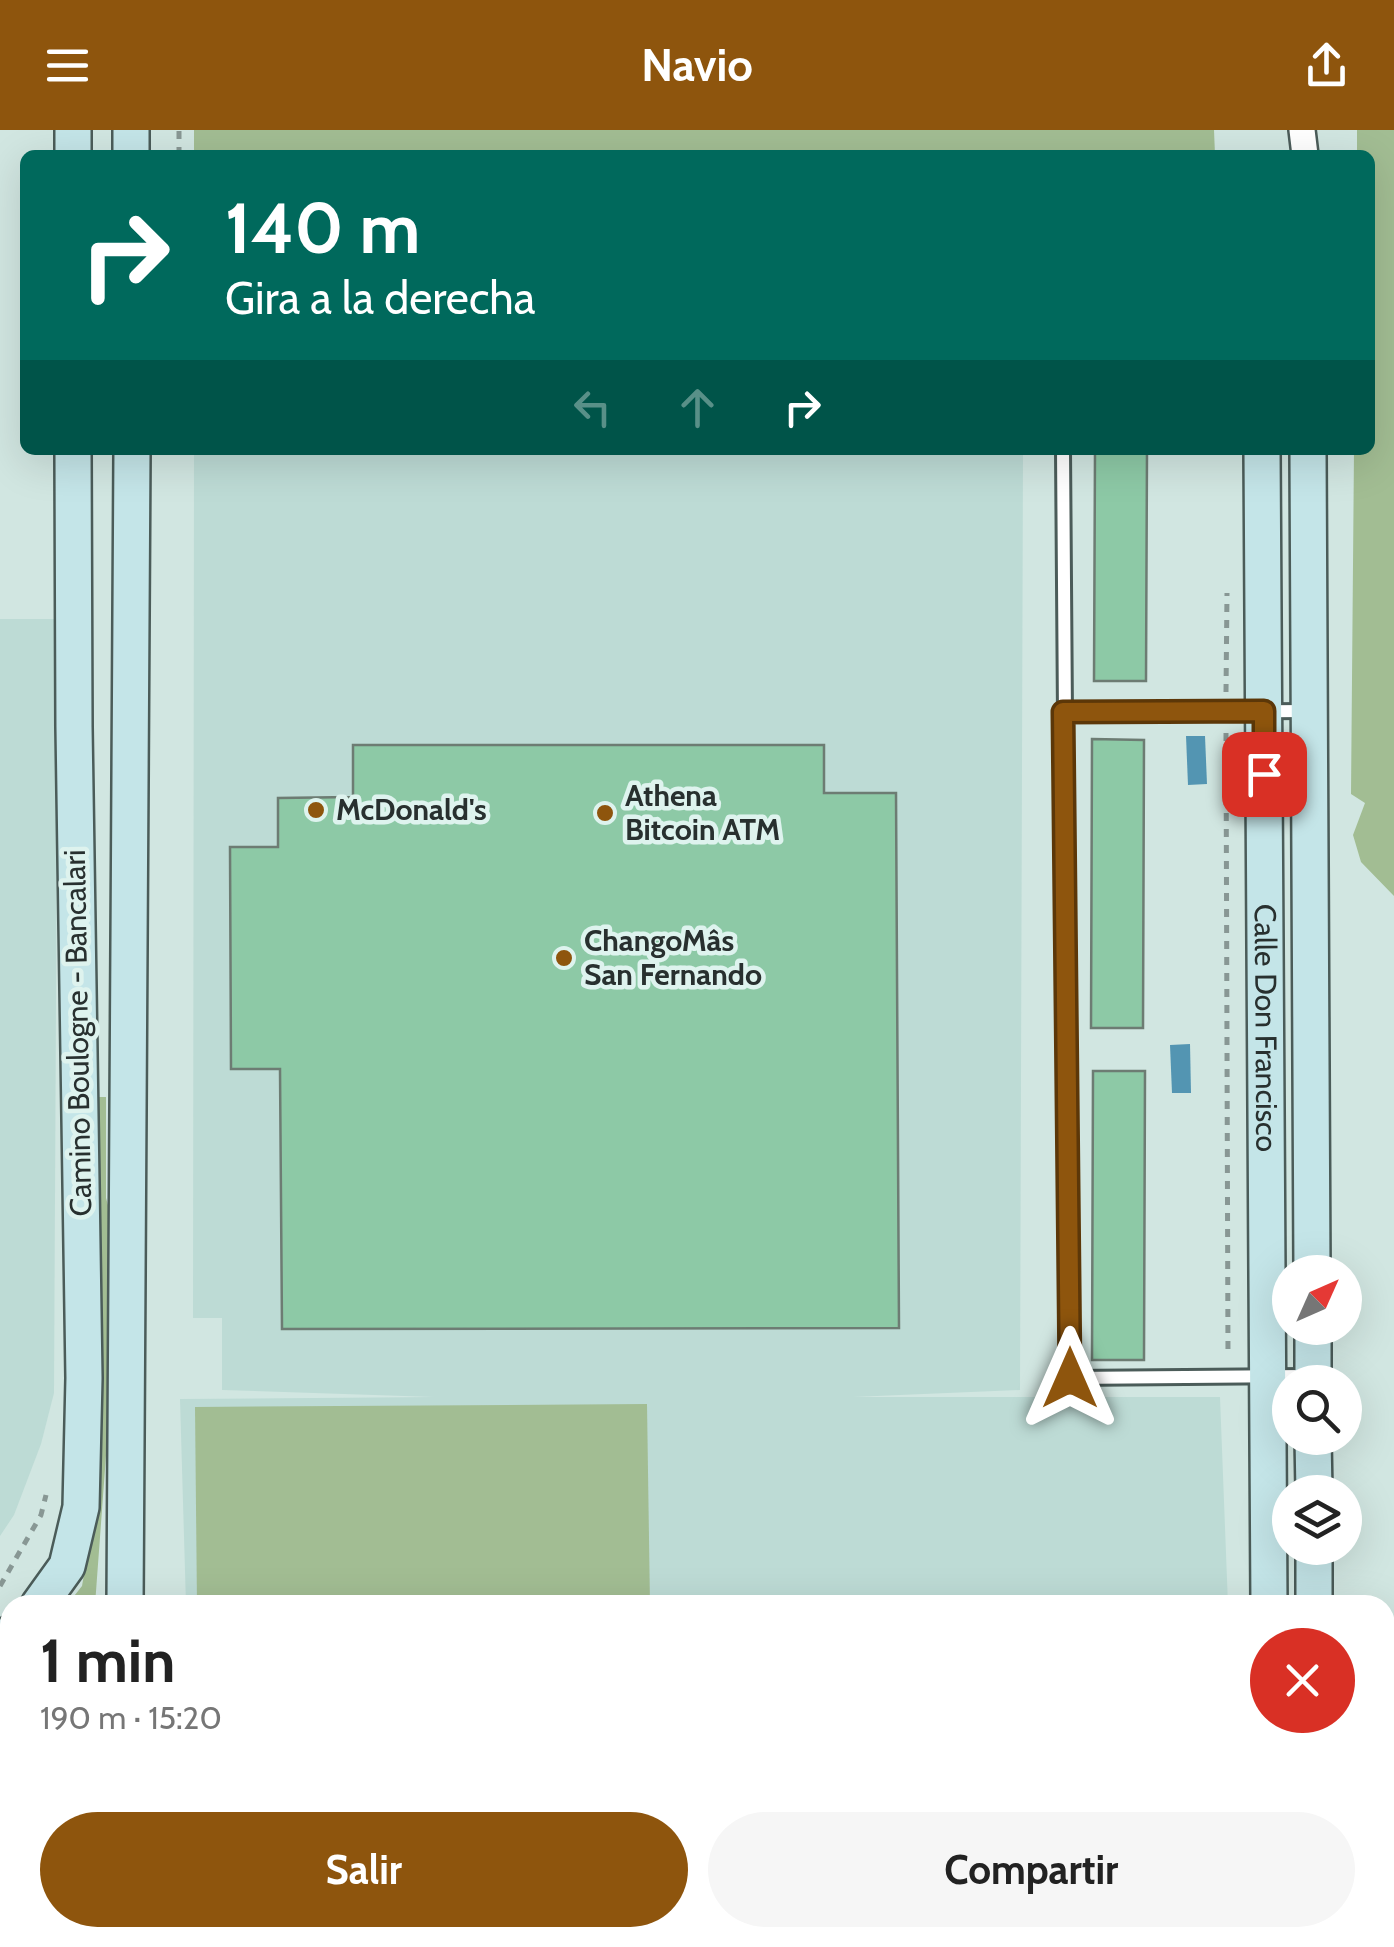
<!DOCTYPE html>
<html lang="es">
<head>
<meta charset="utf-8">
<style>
	:root { --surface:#fff; --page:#f6f6f6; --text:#222; --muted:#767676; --accent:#8e550d }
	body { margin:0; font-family:Cabin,sans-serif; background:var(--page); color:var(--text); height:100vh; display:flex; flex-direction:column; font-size:38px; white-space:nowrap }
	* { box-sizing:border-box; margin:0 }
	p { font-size:32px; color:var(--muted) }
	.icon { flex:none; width:55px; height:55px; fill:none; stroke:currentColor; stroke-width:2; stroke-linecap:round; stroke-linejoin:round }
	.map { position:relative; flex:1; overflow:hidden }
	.details { position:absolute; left:0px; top:1465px; width:1395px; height:352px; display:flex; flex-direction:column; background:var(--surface); border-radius:30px 30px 0 0; box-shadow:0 10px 40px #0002 }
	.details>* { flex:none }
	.hud { position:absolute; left:20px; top:20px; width:1355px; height:305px; border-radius:15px; box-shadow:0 10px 40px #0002; background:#00695c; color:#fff; overflow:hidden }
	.needle { width:65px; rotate:45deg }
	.fabs { position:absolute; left:1272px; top:1125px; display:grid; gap:20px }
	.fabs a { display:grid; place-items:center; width:90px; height:90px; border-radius:50%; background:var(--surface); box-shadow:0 10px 40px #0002; font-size:50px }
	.pin { position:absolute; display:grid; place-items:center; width:85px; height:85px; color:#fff; margin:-42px; border-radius:20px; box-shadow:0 5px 15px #0006 }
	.me { position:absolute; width:110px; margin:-55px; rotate:0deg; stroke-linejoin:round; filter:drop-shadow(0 0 8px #0008) }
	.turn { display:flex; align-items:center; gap:35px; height:210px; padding:0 40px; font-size:45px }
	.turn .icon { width:130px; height:130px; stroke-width:2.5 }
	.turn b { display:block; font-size:70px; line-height:85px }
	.lanes { display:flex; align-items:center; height:95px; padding:0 40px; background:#0003; justify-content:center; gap:50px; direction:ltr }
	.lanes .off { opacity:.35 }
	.round { display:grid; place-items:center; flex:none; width:105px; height:105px; border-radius:52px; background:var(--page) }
	.head { display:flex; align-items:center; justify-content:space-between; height:170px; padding:0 40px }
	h1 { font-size:60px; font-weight:700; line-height:75px }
	.cta { display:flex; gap:20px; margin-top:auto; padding:20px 40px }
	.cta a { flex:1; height:115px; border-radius:60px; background:var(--accent); color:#fff; font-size:40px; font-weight:700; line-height:115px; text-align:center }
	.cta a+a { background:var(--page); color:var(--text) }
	header { display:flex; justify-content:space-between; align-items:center; height:130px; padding:0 40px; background:var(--accent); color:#fff; font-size:45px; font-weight:700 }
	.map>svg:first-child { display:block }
</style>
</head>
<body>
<header><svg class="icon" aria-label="menu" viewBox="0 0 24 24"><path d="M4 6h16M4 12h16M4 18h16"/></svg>Navio<svg class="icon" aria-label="share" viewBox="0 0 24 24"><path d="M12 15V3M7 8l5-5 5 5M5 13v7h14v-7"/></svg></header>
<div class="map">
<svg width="1394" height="1817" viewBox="0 0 1394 1817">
	<rect width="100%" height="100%" fill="#d1e6e1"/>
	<g fill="#bddbd5">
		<path d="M194,320H1023L1020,1260L853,1267H1220L1228,1475H186L180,1269L434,1267L222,1260V1188H193Z"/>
		<path d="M0,489H58L54,1263L41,1314L14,1385L0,1406Z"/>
		<path d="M197,1808H1240V1817H198Z"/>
	</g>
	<g fill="#a2bd93">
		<path d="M194,0H1214L1215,25H194Z"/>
		<path d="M1357,0H1394V766L1361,732L1353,705L1365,673L1351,664L1354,320H1370V25H1357Z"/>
		<path d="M91,967H106V1068L121,1122L95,1475H67L82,1456L91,1404Z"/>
		<path d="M647,1274L650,1475H197L195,1277Z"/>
		<path d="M0,1621L10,1623V1808H73L74,1817H0Z"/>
		<rect x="479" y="1808" width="740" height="9"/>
	</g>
	<g fill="#5395b2">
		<path d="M1186,606H1205L1207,654L1188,655Z"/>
		<path d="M1190,914L1191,963H1172L1170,915Z"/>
	</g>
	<g fill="#8dc9a6" stroke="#6d7c73" stroke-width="2.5">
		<path d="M1095,320H1147L1146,551H1094Z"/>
		<path d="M1092,609L1144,610L1143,898H1091Z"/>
		<path d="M353,615H824V663H896L899,1198L282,1199L280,939H231L230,717H278V668L353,667Z"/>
		<path d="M1093,941H1145L1144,1230H1092Z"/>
	</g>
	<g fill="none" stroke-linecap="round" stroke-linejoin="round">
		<defs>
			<g id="lane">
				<path d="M1063,320L1070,1248L1310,1246"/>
				<path d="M1063,582L1307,581"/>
				<path d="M535,1808V1817"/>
			</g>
			<path id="street" d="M1302,0L1305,25"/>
			<g id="secondary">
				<path d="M73,0V25"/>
				<path d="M131,0V25"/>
				<path id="s1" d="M1262,320L1269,1475"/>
				<path d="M1308,320L1312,1142"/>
				<path d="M1313,1198V1252"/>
				<path d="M1313,1308L1314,1362"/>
				<path d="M1314,1418V1475"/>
				<path d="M39,1475L67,1436L81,1377L84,1248L74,597L73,320"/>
				<path d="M125,1475L132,320"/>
				<path d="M0,1512L10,1504"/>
				<path d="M0,1586L10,1588"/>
				<path d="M1271,1808V1817"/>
				<path d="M1316,1808V1817"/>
				<path d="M105,1817L106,1808"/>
			</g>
		</defs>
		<use href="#lane" stroke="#4b5c59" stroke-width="18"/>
		<use href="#street" stroke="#4b5c59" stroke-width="30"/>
		<use href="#secondary" stroke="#4b5c59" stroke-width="40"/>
		<g stroke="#889794" stroke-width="5" stroke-dasharray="8 8" stroke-linecap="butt">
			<path d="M179,25V0"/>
			<path d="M1226,562L1227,463"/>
			<path d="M1226,603L1228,1227"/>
			<path d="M0,1456L41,1385L46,1365"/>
		</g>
		<use href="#lane" stroke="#fff" stroke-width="12"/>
		<use href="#street" stroke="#fff" stroke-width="25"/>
		<use href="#secondary" stroke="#c4e5e8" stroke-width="35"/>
	</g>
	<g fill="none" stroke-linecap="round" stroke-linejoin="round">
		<defs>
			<path id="route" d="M1070,1248L1063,582L1264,581V644"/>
		</defs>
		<use href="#route" stroke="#5c3708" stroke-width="25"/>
		<use href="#route" stroke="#8e550d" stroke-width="18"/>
	</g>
	<g fill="#8e550d" stroke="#def3ee" stroke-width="4">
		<circle cx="316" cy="680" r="10"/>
		<circle cx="605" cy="683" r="10"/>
		<circle cx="564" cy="828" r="10"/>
	</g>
	<g text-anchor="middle" stroke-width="9" stroke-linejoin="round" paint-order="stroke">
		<g font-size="30" font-weight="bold" fill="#28302f" stroke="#def3ee" text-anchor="start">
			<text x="625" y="676">Athena<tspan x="625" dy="34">Bitcoin ATM</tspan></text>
			<text x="336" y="690">McDonald's</text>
			<text x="584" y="821">ChangoMâs<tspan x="584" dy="34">San Fernando</tspan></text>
		</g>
		<g font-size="30" fill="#28302f" stroke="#def3ee">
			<text dy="10" stroke="none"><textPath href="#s1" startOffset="578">Calle Don Francisco</textPath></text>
			<text transform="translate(78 903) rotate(-91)" y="10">Camino Boulogne - Bancalari</text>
		</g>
	</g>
</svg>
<div class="fabs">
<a><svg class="needle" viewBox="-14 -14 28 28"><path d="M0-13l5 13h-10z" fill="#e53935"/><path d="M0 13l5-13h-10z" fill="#767676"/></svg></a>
<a><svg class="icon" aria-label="search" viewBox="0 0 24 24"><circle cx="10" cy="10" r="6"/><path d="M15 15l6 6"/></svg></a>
<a><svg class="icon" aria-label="layers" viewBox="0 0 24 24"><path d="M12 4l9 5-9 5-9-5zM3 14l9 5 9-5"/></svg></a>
</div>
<div class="pin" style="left:1264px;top:644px;background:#d93025"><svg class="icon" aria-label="arrive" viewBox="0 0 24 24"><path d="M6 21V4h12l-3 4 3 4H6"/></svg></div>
<svg class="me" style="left:1070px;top:1248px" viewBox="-20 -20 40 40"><path d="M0-17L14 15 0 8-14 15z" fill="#8e550d" stroke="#fff" stroke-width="4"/></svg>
<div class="hud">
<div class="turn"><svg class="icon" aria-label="right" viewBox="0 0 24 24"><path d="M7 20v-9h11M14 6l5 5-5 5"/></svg><div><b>140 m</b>Gira a la derecha</div></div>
<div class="lanes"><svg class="icon off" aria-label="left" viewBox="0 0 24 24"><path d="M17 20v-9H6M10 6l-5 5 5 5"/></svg><svg class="icon off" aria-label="ahead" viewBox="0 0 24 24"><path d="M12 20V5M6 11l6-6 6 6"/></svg><svg class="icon" aria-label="right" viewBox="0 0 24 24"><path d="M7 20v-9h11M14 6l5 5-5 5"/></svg></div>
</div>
<section class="details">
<div class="head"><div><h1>1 min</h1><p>190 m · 15:20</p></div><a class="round" style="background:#d93025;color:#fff"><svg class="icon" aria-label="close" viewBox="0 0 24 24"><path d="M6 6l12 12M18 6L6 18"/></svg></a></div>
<div class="cta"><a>Salir</a><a>Compartir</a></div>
</section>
</div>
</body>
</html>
